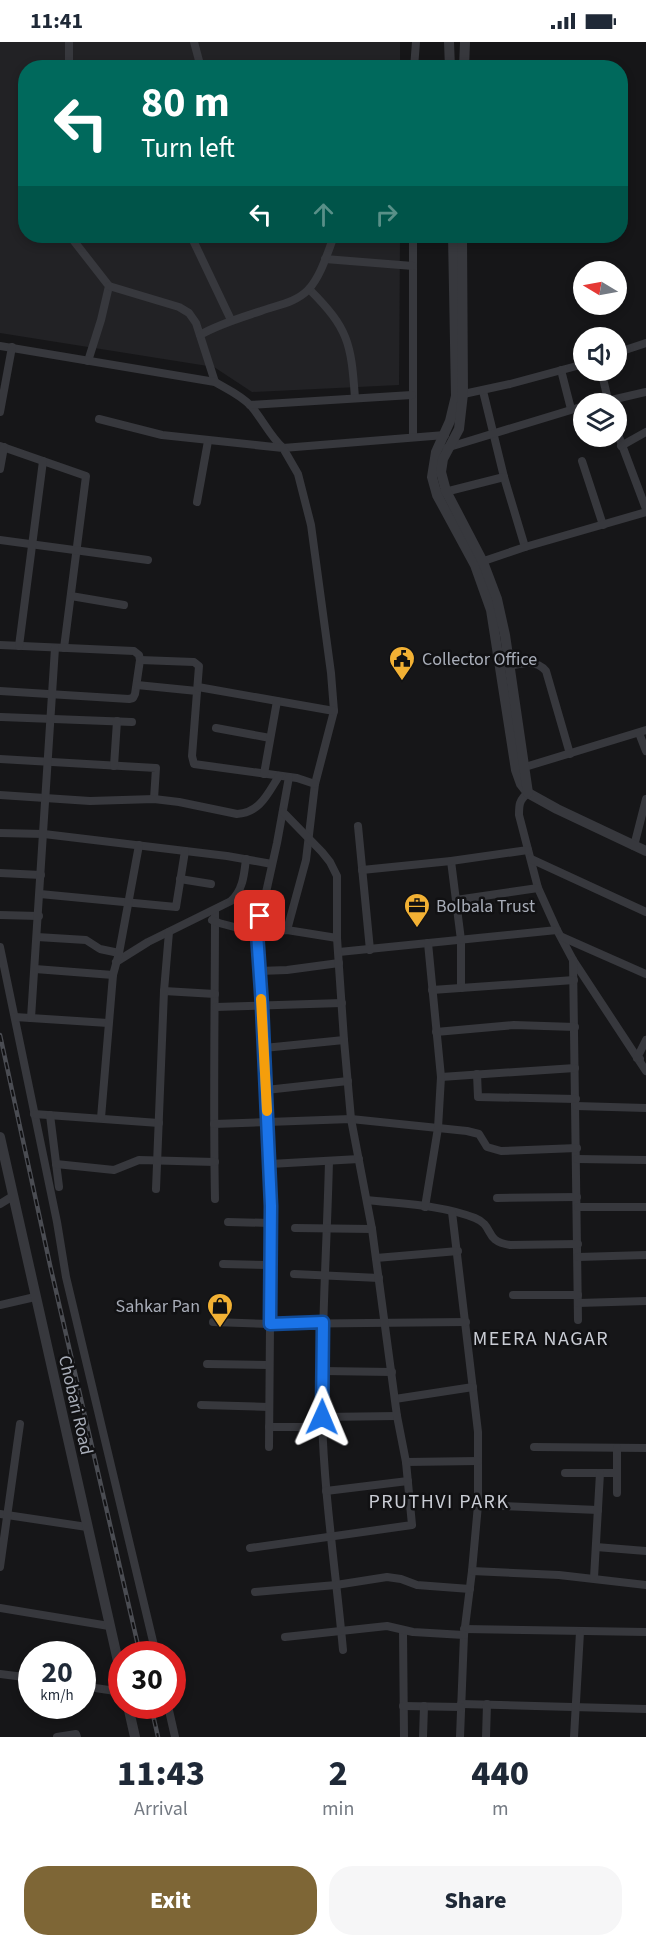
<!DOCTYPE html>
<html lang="en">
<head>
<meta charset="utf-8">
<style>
	:root { --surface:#fff; --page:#f6f6f7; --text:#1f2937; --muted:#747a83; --accent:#7e6636 }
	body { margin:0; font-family:"Source Sans 3",sans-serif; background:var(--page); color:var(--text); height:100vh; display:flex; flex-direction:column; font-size:22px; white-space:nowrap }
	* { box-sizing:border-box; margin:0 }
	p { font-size:20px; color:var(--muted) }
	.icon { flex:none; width:33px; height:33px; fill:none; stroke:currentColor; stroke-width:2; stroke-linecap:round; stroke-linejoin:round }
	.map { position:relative; height:1695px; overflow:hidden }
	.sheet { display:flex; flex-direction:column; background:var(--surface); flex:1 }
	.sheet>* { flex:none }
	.banner { position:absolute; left:18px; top:18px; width:610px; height:183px; border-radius:24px; box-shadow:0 3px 9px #0003; background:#00695c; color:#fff; overflow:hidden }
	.needle { width:39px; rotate:280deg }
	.buttons { position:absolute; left:573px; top:219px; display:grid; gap:12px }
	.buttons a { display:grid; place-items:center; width:54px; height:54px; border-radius:50%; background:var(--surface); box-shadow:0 3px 9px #0003; font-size:30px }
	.speed { position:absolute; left:18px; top:1599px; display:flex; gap:12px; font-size:30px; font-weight:700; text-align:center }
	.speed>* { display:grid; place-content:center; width:78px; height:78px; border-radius:50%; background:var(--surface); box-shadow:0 3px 9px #0003; line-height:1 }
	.speed small { font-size:15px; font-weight:400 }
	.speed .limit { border:9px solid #d22; background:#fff; color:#111 }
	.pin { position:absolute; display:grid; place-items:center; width:51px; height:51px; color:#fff; margin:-26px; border-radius:12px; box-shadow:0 3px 9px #0006 }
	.me { position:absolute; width:66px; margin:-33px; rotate:1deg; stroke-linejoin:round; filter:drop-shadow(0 0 4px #0008) }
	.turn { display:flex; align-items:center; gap:21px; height:126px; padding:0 24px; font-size:27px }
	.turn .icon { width:78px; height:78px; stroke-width:2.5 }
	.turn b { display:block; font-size:42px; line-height:51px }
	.lanes { display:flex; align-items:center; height:57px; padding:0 24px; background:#0003; justify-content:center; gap:30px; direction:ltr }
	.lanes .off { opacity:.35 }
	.eta { display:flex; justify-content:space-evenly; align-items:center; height:102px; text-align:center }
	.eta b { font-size:36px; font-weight:800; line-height:42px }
	.cta { display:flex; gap:12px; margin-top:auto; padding:12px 24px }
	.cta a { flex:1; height:69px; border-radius:24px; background:var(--accent); color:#fff; font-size:24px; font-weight:800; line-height:69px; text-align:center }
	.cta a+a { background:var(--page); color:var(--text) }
	.status { display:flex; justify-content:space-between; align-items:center; height:42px; padding:0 30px; background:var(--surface); direction:ltr }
	.status svg { height:16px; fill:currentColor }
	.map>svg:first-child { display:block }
</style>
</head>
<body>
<div class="status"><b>11:41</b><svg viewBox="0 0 49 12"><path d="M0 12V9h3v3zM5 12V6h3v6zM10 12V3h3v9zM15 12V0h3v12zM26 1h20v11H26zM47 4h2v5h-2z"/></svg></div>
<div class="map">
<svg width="646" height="1695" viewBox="0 0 646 1695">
	<rect width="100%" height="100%" fill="#161618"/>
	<path fill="#222225" d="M0,0H400V25L26,26V194H400L399,343L252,350L214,325L0,291Z"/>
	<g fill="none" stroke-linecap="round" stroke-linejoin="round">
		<g stroke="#37383d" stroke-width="8">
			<path d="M194,0L201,26"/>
			<path d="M69,26V0"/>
			<path d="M414,26L416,0"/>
			<path d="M70,194L109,244L101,278L88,319"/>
			<path d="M191,194L231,278"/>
			<path d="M413,194V395"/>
			<path d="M325,217L413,224"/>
			<path d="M109,244L179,265L189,271L196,281L215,340"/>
			<path d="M309,247C349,287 351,301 355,356"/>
			<path d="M200,293C219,282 240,276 261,269C277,263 295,261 308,248C321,234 327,212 334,194"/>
			<path d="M0,304L215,340C227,347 241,353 251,364C263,378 270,394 283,406L445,393"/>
			<path d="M616,311L646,301"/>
			<path d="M561,328L571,367"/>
			<path d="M601,328L609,362"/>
			<path d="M483,349L504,435L525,505"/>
			<path d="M459,353L510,342L584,322"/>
			<path d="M594,362L646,350"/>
			<path d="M250,363L412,353"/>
			<path d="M0,370L12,305"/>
			<path d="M99,377L162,393L283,406L298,432L311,483L331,631L334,669L315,742L306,818L287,888"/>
			<path d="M616,387L646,467"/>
			<path d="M0,404L86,434L64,606"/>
			<path d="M621,404L646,390"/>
			<path d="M446,406L584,364"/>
			<path d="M582,419L603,483"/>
			<path d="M0,427L4,405"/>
			<path d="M441,451L504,435"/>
			<path d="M197,460L208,399"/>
			<path d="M0,498L148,518"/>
			<path d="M478,521L525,505L646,470"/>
			<path d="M71,554L124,563"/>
			<path d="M0,603L134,609L139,613L140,618L135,652L133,656L129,657L0,649"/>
			<path d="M19,604L43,419"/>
			<path d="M140,618L194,620L199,624L192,714L194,722L297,736L315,742"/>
			<path d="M509,624C522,621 536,617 546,629L570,712"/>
			<path d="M137,643L197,649"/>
			<path d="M198,645L334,669"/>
			<path d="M1,675L132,680"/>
			<path d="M216,686L270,696"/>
			<path d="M639,691L646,709"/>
			<path d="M0,717L156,726L154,757"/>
			<path d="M114,724L117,679"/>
			<path d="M525,725L646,688"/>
			<path d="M264,732L277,659"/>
			<path d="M528,751C519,758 519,763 519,773L538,846L557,888L573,918L646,1029"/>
			<path d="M0,753L90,759L154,757L179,760L237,772C260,771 268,751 279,734"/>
			<path d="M358,784L370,908"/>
			<path d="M0,791L44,792L227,814L272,822"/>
			<path d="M634,804L646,757"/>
			<path d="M531,817L646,870"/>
			<path d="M451,819L461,898V946"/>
			<path d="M362,828L451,819L528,808"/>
			<path d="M0,831L41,833"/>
			<path d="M180,837L211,842"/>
			<path d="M40,852L176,865L185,809"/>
			<path d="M456,858L538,846"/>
			<path d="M215,868C215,964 213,1060 215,1157"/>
			<path d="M0,873L39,874"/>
			<path d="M212,878L219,881L257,891L287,888L337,896"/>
			<path d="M37,895L86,898L100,907L119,911"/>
			<path d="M562,895L646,932"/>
			<path d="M0,905L57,1180L66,1235L156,1612"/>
			<path d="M339,910L557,888"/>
			<path d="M573,918L578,1278"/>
			<path d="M116,920L148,900L231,859C243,848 244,833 246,817"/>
			<path d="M35,927L113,933"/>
			<path d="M259,929L287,928L339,921"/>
			<path d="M432,948L574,938"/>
			<path d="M164,949L215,952"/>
			<path d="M216,965L342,961"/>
			<path d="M15,975L108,981"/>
			<path d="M31,976L55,606"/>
			<path d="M436,990L514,983L575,985"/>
			<path d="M264,1006L344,998"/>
			<path d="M640,1017L637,1016L646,998"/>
			<path d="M477,1032L478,1055L576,1057"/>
			<path d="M441,1035L575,1026"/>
			<path d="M266,1048L348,1039"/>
			<path d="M576,1064L646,1066"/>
			<path d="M34,1072L159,1081"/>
			<path d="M50,1073L59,1145"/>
			<path d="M101,1076L113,933L119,911L139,803"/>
			<path d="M214,1082L351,1077L467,1089L479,1092L487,1105L501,1109L577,1106"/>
			<path d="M577,1117L646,1118"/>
			<path d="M329,1119C327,1204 321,1290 322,1375C324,1453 336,1531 343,1608"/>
			<path d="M56,1122L114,1128L139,1118L215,1120"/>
			<path d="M270,1122L359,1117"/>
			<path d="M156,1147L164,949L169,890"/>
			<path d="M497,1156L577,1155"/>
			<path d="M367,1158C402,1162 442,1163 475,1176C495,1184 483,1199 510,1203L578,1202"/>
			<path d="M0,1162L13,1154"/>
			<path d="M425,1165L438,1086L441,1035L428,901"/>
			<path d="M578,1165H646"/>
			<path d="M452,1170L478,1390V1463L472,1529L464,1593L460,1695"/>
			<path d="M228,1180L270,1181"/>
			<path d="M295,1186L372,1187"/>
			<path d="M578,1215L646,1213"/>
			<path d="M376,1216L458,1209"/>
			<path d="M223,1222L270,1223"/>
			<path d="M294,1232L379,1236"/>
			<path d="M513,1253H578"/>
			<path d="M578,1261L646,1259"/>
			<path d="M0,1263L35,1255"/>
			<path d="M213,1280L270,1282L466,1280"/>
			<path d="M207,1322L269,1323"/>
			<path d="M323,1329L392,1330"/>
			<path d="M395,1357L473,1345"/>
			<path d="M201,1363L269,1365"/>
			<path d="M322,1375L397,1374"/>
			<path d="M269,1385H323"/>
			<path d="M269,1405L271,1164L262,964L257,891L277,801L289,735"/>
			<path d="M534,1405L646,1406"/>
			<path d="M406,1420L478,1419"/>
			<path d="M565,1431H617"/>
			<path d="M326,1449L408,1439"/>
			<path d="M617,1451V1406"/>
			<path d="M478,1463L598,1468"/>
			<path d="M0,1472L87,1485"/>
			<path d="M596,1505L646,1509"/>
			<path d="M250,1506L412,1483L406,1420L397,1374L372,1187L351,1077L344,998L337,896V834L330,820L322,810L283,770"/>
			<path d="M0,1525L20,1382"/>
			<path d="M472,1529L559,1533L646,1543"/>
			<path d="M594,1536L600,1431"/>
			<path d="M255,1550L336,1543L387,1535L401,1537L417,1543L470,1547"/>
			<path d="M0,1566L109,1584"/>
			<path d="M464,1587L646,1590"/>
			<path d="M403,1589L404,1695"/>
			<path d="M285,1595L387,1584L413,1590L464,1593"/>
			<path d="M0,1632L32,1636"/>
			<path d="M82,1644L122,1650"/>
			<path d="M461,1662L646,1667"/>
			<path d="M168,1664L175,1695"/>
			<path d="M403,1664L461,1665"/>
			<path d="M57,1695L76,1692L77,1695"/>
			<path d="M423,1695L424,1664"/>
			<path d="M486,1695L487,1662"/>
			<path d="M574,1695L580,1590"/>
		</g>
		<g stroke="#37383d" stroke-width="10">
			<path d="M449,0L450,26"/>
			<path d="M464,26L465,0"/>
			<path d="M453,194L456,354L450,379L436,410L432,435L437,453L475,523L491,568L516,728L521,742L528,751L557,767L646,809"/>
			<path d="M462,194L463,352L459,387L443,417L441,430L446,449L483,520L497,557L505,593L528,751"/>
			<path d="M0,1095L122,1637"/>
			<path d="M128,1664L135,1695"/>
		</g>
		<defs>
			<g id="rail">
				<path d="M0,993L50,1223L140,1612"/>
				<path d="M151,1664L158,1695"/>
			</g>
		</defs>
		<use href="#rail" stroke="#4a4c52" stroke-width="4.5"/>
		<use href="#rail" stroke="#111113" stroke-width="2" stroke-dasharray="7" stroke-linecap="butt"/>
	</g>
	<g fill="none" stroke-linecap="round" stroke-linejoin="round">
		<defs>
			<path id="route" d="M260,874L257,891L262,964L271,1164L270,1282L323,1280L322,1375"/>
		</defs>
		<use href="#route" stroke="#114b97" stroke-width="15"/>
		<use href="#route" stroke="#1a73e8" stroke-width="10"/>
		<path stroke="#f59e0b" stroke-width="10" d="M261,957L267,1069"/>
	</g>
	<defs>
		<symbol id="civic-pin" viewBox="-11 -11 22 30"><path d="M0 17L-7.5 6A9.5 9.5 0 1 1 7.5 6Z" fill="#f2b134" stroke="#111113"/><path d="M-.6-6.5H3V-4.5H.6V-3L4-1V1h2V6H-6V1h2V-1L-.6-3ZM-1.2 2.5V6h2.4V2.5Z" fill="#111"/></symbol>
		<symbol id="office-pin" viewBox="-11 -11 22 30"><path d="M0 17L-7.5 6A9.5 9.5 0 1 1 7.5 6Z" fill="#f2b134" stroke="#111113"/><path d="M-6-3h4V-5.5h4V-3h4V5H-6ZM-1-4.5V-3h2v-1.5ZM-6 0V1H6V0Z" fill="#111"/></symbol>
		<symbol id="shop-pin" viewBox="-11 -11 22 30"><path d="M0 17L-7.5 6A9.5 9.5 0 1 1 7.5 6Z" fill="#f2b134" stroke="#111113"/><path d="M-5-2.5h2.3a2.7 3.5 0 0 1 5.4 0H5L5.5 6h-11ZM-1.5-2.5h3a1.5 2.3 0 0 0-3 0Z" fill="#111"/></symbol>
	</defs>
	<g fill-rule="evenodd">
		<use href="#civic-pin" x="387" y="602" width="30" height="40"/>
		<use href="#office-pin" x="402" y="849" width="30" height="40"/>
		<use href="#shop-pin" x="205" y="1249" width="30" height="40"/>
	</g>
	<g text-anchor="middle" stroke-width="5" stroke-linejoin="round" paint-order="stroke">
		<g font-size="18" fill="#a8adb8" stroke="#111113" text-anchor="start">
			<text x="422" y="623">Collector Office</text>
			<text x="436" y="870">Bolbala Trust</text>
			<text x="200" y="1270" text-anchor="end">Sahkar Pan</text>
		</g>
		<g font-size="18" fill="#a8adb8" stroke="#111113">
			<text transform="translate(76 1363) rotate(77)" y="6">Chobari Road</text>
		</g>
		<g font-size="20" letter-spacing="1.5" fill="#c9ccd4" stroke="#111113">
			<text x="541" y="1303">MEERA NAGAR</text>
			<text x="439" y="1466">PRUTHVI PARK</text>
		</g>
	</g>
</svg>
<div class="buttons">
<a><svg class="needle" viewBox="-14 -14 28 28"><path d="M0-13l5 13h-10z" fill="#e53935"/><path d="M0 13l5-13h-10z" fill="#747a83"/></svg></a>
<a><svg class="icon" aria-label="sound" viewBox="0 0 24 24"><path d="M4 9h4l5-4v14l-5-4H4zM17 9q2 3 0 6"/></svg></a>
<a><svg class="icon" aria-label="layers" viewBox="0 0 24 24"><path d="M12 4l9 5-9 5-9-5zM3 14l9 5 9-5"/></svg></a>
</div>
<div class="speed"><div>20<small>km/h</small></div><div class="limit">30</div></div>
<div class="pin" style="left:260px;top:874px;background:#d93025"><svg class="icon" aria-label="arrive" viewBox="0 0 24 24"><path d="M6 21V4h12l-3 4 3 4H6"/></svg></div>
<svg class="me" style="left:322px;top:1375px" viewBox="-20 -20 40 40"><path d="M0-17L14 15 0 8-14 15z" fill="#1a73e8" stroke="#fff" stroke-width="4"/></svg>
<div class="banner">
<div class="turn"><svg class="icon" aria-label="left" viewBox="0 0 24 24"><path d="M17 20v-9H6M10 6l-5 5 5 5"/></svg><div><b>80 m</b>Turn left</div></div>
<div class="lanes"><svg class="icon" aria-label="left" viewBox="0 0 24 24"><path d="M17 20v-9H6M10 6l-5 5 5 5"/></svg><svg class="icon off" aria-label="ahead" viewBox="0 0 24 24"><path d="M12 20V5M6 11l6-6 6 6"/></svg><svg class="icon off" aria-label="right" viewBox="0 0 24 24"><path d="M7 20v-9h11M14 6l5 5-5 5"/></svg></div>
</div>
</div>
<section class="sheet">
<div class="eta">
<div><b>11:43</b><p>Arrival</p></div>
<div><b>2</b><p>min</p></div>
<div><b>440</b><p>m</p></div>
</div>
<div class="cta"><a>Exit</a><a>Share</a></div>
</section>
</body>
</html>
